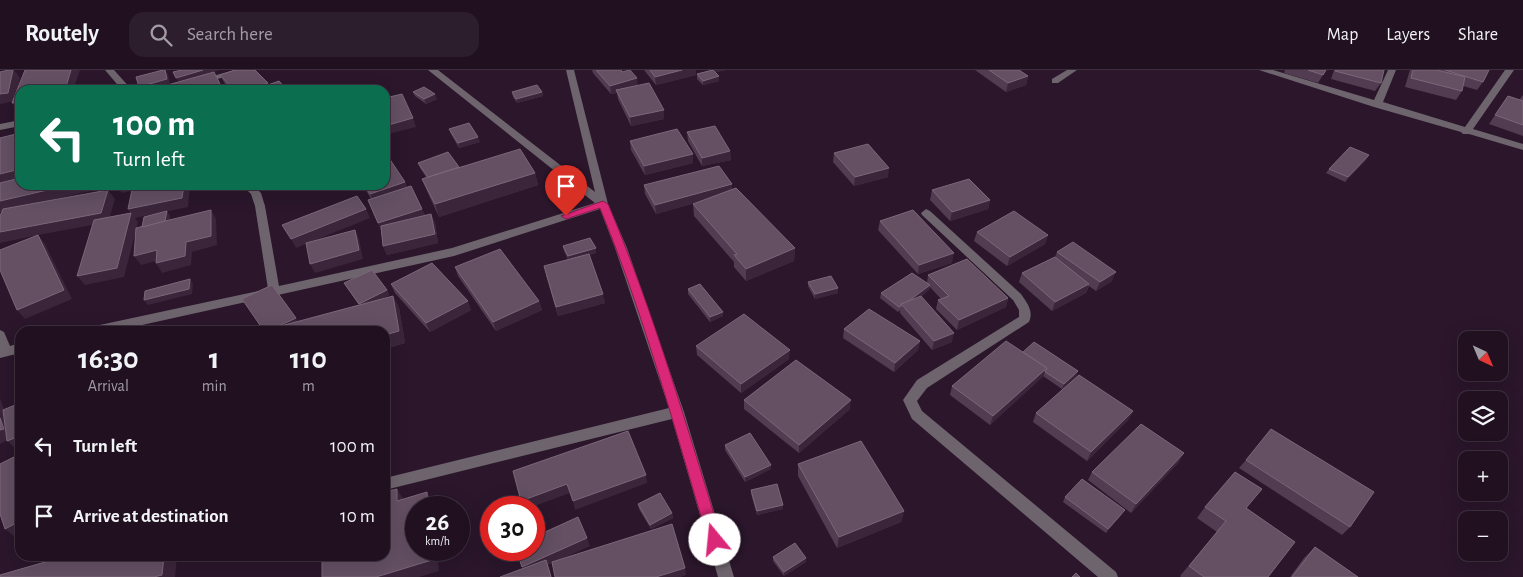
<!DOCTYPE html>
<html lang="en">
<head>
<meta charset="utf-8">
<style>
	:root { --surface:#201020; --page:#2d1e2d; --text:#f1f3f6; --muted:#a29da5; --line:#3d303e }
	body { margin:0; font-family:"Alegreya Sans",sans-serif; background:var(--page); color:var(--text); height:100vh; display:flex; flex-direction:column; font-size:19px; white-space:nowrap }
	* { box-sizing:border-box; margin:0 }
	p { font-size:16px; color:var(--muted) }
	.icon { flex:none; width:28px; height:28px; fill:none; stroke:currentColor; stroke-width:2; stroke-linecap:round; stroke-linejoin:round }
	.map { position:relative; flex:1; overflow:hidden }
	.sheet { position:absolute; left:15px; top:256px; width:375px; height:235px; display:flex; flex-direction:column; background:var(--surface); border-radius:15px; box-shadow:0 5px 20px #0002,0 0 0 1px var(--line) }
	.sheet>* { flex:none }
	.hud { position:absolute; left:15px; top:15px; width:375px; height:105px; border-radius:15px; box-shadow:0 5px 20px #0002,0 0 0 1px var(--line); background:#0b6e4f; color:#fff; overflow:hidden }
	.needle { width:32px; rotate:136deg }
	.buttons { position:absolute; left:1458px; top:261px; display:grid; gap:10px }
	.buttons a { display:grid; place-items:center; width:50px; height:50px; border-radius:10px; background:var(--surface); box-shadow:0 5px 20px #0002,0 0 0 1px var(--line); font-size:25px }
	.speed { position:absolute; left:405px; top:426px; display:flex; gap:10px; font-size:25px; font-weight:700; text-align:center }
	.speed>* { display:grid; place-content:center; width:65px; height:65px; border-radius:50%; background:var(--surface); box-shadow:0 5px 20px #0002,0 0 0 1px var(--line); line-height:1 }
	.speed small { font-size:12px; font-weight:400 }
	.speed .limit { border:8px solid #d22; background:#fff; color:#111 }
	.pin { position:absolute; display:grid; place-items:center; width:42px; height:42px; color:#fff; margin:-51px -21px; border-radius:50% 50% 50% 0; rotate:-45deg; box-shadow:0 0 5px #0007 }
	.pin .icon { rotate:45deg }
	.me { position:absolute; width:55px; margin:-28px; rotate:343deg; stroke-linejoin:round; filter:drop-shadow(0 0 4px #0008) }
	.turn { display:flex; align-items:center; gap:18px; height:105px; padding:0 15px; font-size:22px }
	.turn .icon { width:65px; height:65px; stroke-width:2.5 }
	.turn b { display:block; font-size:35px; line-height:42px }
	.eta { display:flex; justify-content:space-evenly; align-items:center; height:85px; text-align:center }
	.eta b { font-size:30px; font-weight:700; line-height:35px }
	ul { padding:0; list-style:none }
	li { display:flex; align-items:center; gap:15px; height:70px; padding:0 15px }
	li div { flex:1 }
	li b { display:block; font-size:19px }
	li em { font-style:normal }
	header { display:flex; align-items:center; gap:30px; box-sizing:border-box; height:70px; padding:0 25px; background:var(--surface); border-bottom:1px solid var(--line) }
	header strong { font-size:24px }
	nav { display:flex; gap:28px; margin-inline-start:auto; font-size:18px }
	.search { width:350px; height:45px; background:var(--page); display:flex; align-items:center; gap:12px; box-sizing:border-box; padding:0 18px; border-radius:15px; color:var(--muted); font-size:19px }
	.map>svg:first-child { display:block }
</style>
</head>
<body>
<header>
<strong>Routely</strong>
<div class="search"><svg class="icon" aria-label="search" viewBox="0 0 24 24"><circle cx="10" cy="10" r="6"/><path d="M15 15l6 6"/></svg>Search here</div>
<nav><a>Map</a><a>Layers</a><a>Share</a></nav>
</header>
<div class="map">
<svg width="1523" height="507" viewBox="0 0 1523 507">
	<rect width="100%" height="100%" fill="#2b162b"/>
	<g fill="none" stroke-linecap="round" stroke-linejoin="round">
		<path fill="#6e646d" fill-rule="evenodd" d="M1067,0H1077L1058,13H1052V9Z"/>
		<g fill="#6e646d" fill-rule="evenodd">
			<path d="M105,0H114L132,20H122Z"/>
			<path d="M235,0H250L177,20H161Z"/>
			<path d="M428,0H438L595,122L566,0H574L608,134L627,178L684,342L734,507H718L672,349L385,420V408L669,338L615,178L600,139L454,186L115,261H89L91,258L95,256L268,219L255,136L251,124L242,115H253L261,123L265,136L279,216L452,178L595,133Z"/>
			<path d="M1259,0H1273L1374,30L1388,0H1396L1383,32L1465,57L1505,0H1514L1473,59L1523,74V80L1469,64H1463L1461,62L1374,37Z"/>
			<path d="M20,50V56L0,60V54Z"/>
			<path d="M926,139L930,141L1021,224C1027,233 1034,241 1029,252L927,318L917,331L922,341L1116,502L1118,507H1098L912,349L903,330L917,310L1019,247V240L1013,230L922,145L921,143Z"/>
			<path d="M0,260L4,262L10,276L20,273V283L0,288Z"/>
		</g>
	</g>
	<g fill="#523c51">
		<path d="M592,0H621L638,16L664,49L631,56L618,29L617,23L611,24L593,3Z"/>
		<path d="M644,0H696V5L656,15Z"/>
		<path d="M711,0H726L715,2L719,6V11L703,15L697,9V4Z"/>
		<path d="M975,0H1019L1028,6L1026,15L1006,22Z"/>
		<path d="M1285,0H1326L1318,13L1284,3Z"/>
		<path d="M1334,0H1384L1381,13L1375,21L1331,9Z"/>
		<path d="M1410,0H1489L1483,12L1477,20L1463,16L1462,21L1456,30L1405,17L1409,3Z"/>
		<path d="M220,5L268,13L269,15L287,20H231L225,14Z"/>
		<path d="M413,22L437,29L426,34L415,26Z"/>
		<path d="M512,22H542L543,26L517,33L513,27Z"/>
		<path d="M1523,25V66L1489,54L1508,26L1519,30Z"/>
		<path d="M449,59L480,72L459,78L451,64Z"/>
		<path d="M687,62L730,81L731,90L702,96L688,71Z"/>
		<path d="M630,71L693,93L645,105L631,80Z"/>
		<path d="M834,83L888,107L854,116L833,92Z"/>
		<path d="M1369,85L1366,90L1345,112L1326,103L1329,99Z"/>
		<path d="M418,93L459,97L535,103L538,115L439,147L427,121L422,109L426,107L420,98Z"/>
		<path d="M405,112L407,117L425,145L431,144L435,153L438,173L387,185L383,176L381,161L371,129L363,115H385Z"/>
		<path d="M732,114V119L795,178L794,191L746,211L734,197V192L694,146L693,134L698,132L656,144L645,124L644,115Z"/>
		<path d="M932,120L990,130L988,139L950,151L930,130Z"/>
		<path d="M880,151L952,193L918,204L878,160Z"/>
		<path d="M977,162L1048,165L1045,174L1007,196L974,171Z"/>
		<path d="M563,176L596,178V183L589,185L605,233L558,246L546,205L568,189L564,181Z"/>
		<path d="M1057,182L1112,211L1096,221L1089,216L1086,223L1052,241L1019,212L1022,203L1055,187Z"/>
		<path d="M455,197L539,231L542,240L496,261L458,206Z"/>
		<path d="M928,205L1008,228L1006,237L957,260L936,239L938,230L941,229L930,217L929,220L920,227L952,272L932,280L900,243V240L898,242L880,228L881,223L927,213Z"/>
		<path d="M808,212L838,223L815,229L808,216Z"/>
		<path d="M344,213L387,220L389,225L378,230L393,226L399,238L405,273L385,279V261H264L359,235Z"/>
		<path d="M391,214L471,240L430,262L395,223Z"/>
		<path d="M688,219L723,242V246L710,252L688,224Z"/>
		<path d="M844,259L920,271L918,280L894,302L843,268Z"/>
		<path d="M696,276L789,289L741,323L697,285Z"/>
		<path d="M1023,282L1078,301L1076,306L1062,319L1043,306L990,355L950,325L952,316Z"/>
		<path d="M744,330L850,339L799,383L744,339Z"/>
		<path d="M1133,341L1128,350L1087,391L1033,352L1036,343Z"/>
		<path d="M725,375L771,399L745,412L725,380Z"/>
		<path d="M1246,390L1350,457L1342,465L1239,398Z"/>
		<path d="M1179,392L1131,443L1088,410L1092,402Z"/>
		<path d="M798,394L904,441L901,452L837,478L798,406Z"/>
		<path d="M751,420L783,439L757,445L751,424Z"/>
		<path d="M1065,427L1122,444L1106,463L1063,432Z"/>
		<path d="M638,434L672,443L673,448L651,459L639,439Z"/>
		<path d="M1205,437L1246,438L1268,507H1181L1180,506L1217,462L1197,448Z"/>
		<path d="M1315,477L1358,507H1290L1304,488Z"/>
		<path d="M773,487L806,488V492L784,506L773,491Z"/>
	</g>
	<g fill="#3b253b">
		<path d="M13,0H14L20,8L15,31L0,34V24Z"/>
		<path d="M71,0H80L73,20H65Z"/>
		<path d="M165,0L168,4L170,14L146,20H141L139,17Z"/>
		<path d="M203,0H220L179,12L176,8Z"/>
		<path d="M682,0H696V5L656,15L655,7Z"/>
		<path d="M713,0H726L713,3Z"/>
		<path d="M719,6V11L703,15V11Z"/>
		<path d="M1028,6L1026,15L1006,22L1008,13Z"/>
		<path d="M637,8L638,16L616,20L617,23L611,24L610,16Z"/>
		<path d="M268,13L271,20H250Z"/>
		<path d="M220,14L224,20H201Z"/>
		<path d="M542,22L543,26L517,33L516,29Z"/>
		<path d="M435,24L437,29L426,34L424,29Z"/>
		<path d="M20,32V42H19L12,33Z"/>
		<path d="M664,40V49L631,56L630,47Z"/>
		<path d="M413,48L416,57L385,65V56Z"/>
		<path d="M478,67L480,72L459,78L458,73Z"/>
		<path d="M730,81L731,90L702,96V88Z"/>
		<path d="M693,84V93L645,105L644,96Z"/>
		<path d="M1369,85L1366,90L1345,112L1348,107Z"/>
		<path d="M889,98L888,107L854,116L855,107Z"/>
		<path d="M20,99V114L0,119V104Z"/>
		<path d="M535,103L538,115L439,147L435,134Z"/>
		<path d="M405,112L408,121L374,133L370,124Z"/>
		<path d="M732,114V123L656,144L655,135Z"/>
		<path d="M69,115H99V119L0,142V131Z"/>
		<path d="M116,115H158L122,123Z"/>
		<path d="M184,115H190L188,137L135,148L138,152L124,207L85,215L77,206L131,144L128,139Z"/>
		<path d="M108,120L115,129L108,152L38,165L45,174L72,229L25,249L17,240L38,165L0,173V162Z"/>
		<path d="M990,130L988,139L950,151L952,142Z"/>
		<path d="M366,139L370,148L296,178L291,169Z"/>
		<path d="M422,139L426,148L382,163L378,153Z"/>
		<path d="M211,140L216,149L217,175L192,182L191,195L162,203L156,193L186,172Z"/>
		<path d="M167,141L170,146L169,156L165,151Z"/>
		<path d="M431,144L435,153L438,173L387,185L383,176Z"/>
		<path d="M355,160L359,169L363,189L315,203L310,194Z"/>
		<path d="M1048,165L1045,174L1007,196L1010,187Z"/>
		<path d="M596,178V183L569,191L568,186Z"/>
		<path d="M795,178L794,191L746,211V199Z"/>
		<path d="M157,180L163,189L141,195L134,186Z"/>
		<path d="M954,183L952,193L918,204L919,195Z"/>
		<path d="M1116,202L1112,211L1096,221L1100,212Z"/>
		<path d="M190,209L193,214L192,224L148,235L144,230Z"/>
		<path d="M1089,214L1086,223L1052,241L1055,232Z"/>
		<path d="M930,215L929,220L904,238L902,235Z"/>
		<path d="M838,218V223L815,229V224Z"/>
		<path d="M387,220L389,225L361,238L359,234Z"/>
		<path d="M603,224L605,233L558,246L556,237Z"/>
		<path d="M393,226L399,238L405,273L385,279V265Z"/>
		<path d="M1008,228L1006,237L957,260L959,250Z"/>
		<path d="M468,231L471,240L430,262L426,253Z"/>
		<path d="M539,231L542,240L496,261L493,252Z"/>
		<path d="M723,242V246L710,252V247Z"/>
		<path d="M296,248L301,257L292,261H268Z"/>
		<path d="M954,263L952,272L932,280L934,271Z"/>
		<path d="M920,271L918,280L894,302L895,293Z"/>
		<path d="M790,280L789,289L741,323V314Z"/>
		<path d="M1047,298L1043,307L990,355L993,346Z"/>
		<path d="M1078,301L1076,306L1062,319L1064,314Z"/>
		<path d="M0,328L13,367L0,374Z"/>
		<path d="M851,330L850,339L799,383V375Z"/>
		<path d="M1133,341L1128,350L1087,391L1091,382Z"/>
		<path d="M20,366V379L17,380L7,371Z"/>
		<path d="M1184,383L1179,392L1131,443L1136,434Z"/>
		<path d="M771,395V399L745,412V407Z"/>
		<path d="M646,405L647,413L575,440L573,431Z"/>
		<path d="M567,414L570,423L529,438H524L521,431Z"/>
		<path d="M397,419L404,430L397,431Z"/>
		<path d="M427,422L433,434L434,438H428Z"/>
		<path d="M783,435V439L757,445V441Z"/>
		<path d="M1125,440L1122,444L1106,463L1108,459Z"/>
		<path d="M904,441L901,452L837,478L839,467Z"/>
		<path d="M672,443L673,448L651,459L650,455Z"/>
		<path d="M20,451V470H19L5,459Z"/>
		<path d="M587,468L590,476L548,495L552,507L526,505L522,497Z"/>
		<path d="M432,480H437L439,501L419,507H376Z"/>
		<path d="M164,486H177L175,507H154Z"/>
		<path d="M806,488V492L784,506V502Z"/>
		<path d="M685,498L686,505L681,507H656Z"/>
	</g>
	<g fill="#644f63" stroke="#7b677a">
		<path d="M9,0H13L8,23L0,24V2Z"/>
		<path d="M25,0H71L65,20H20V32L12,33Z"/>
		<path d="M163,0H165L167,9L139,17L136,7Z"/>
		<path d="M182,0H203L176,8L173,2Z"/>
		<path d="M235,0H255L268,13L250,20H234L220,5Z"/>
		<path d="M596,0H621L622,2L630,0L637,8L610,16Z"/>
		<path d="M650,0H682L655,7Z"/>
		<path d="M713,0L719,6L703,11L697,4Z"/>
		<path d="M989,0H1019L1028,6L1008,13Z"/>
		<path d="M1308,0H1326L1323,5Z"/>
		<path d="M1336,0H1384L1381,13L1335,1Z"/>
		<path d="M1413,0H1437L1465,7L1462,21L1411,8Z"/>
		<path d="M1445,0H1489L1483,12Z"/>
		<path d="M214,2L220,14L201,20H166L164,16Z"/>
		<path d="M279,11L287,20H254Z"/>
		<path d="M649,13L664,40L630,47L616,20Z"/>
		<path d="M537,15L542,22L516,29L512,22Z"/>
		<path d="M223,16L228,20H212Z"/>
		<path d="M424,17L435,24L424,29L413,22Z"/>
		<path d="M402,24L413,48L385,56V28Z"/>
		<path d="M1508,26L1523,31V55L1495,45Z"/>
		<path d="M469,53L478,67L458,73L449,59Z"/>
		<path d="M715,56L730,81L702,88L687,62Z"/>
		<path d="M677,59L693,84L644,96L630,71Z"/>
		<path d="M20,63V99L0,104V68Z"/>
		<path d="M868,74L889,98L855,107L834,83Z"/>
		<path d="M1350,77L1369,85L1348,107L1329,99Z"/>
		<path d="M520,79L535,103L435,134L422,109Z"/>
		<path d="M385,82L405,112L370,124L364,115H385Z"/>
		<path d="M448,82L459,97L428,107L418,93Z"/>
		<path d="M719,96L732,114L655,135L644,115Z"/>
		<path d="M20,108V115H69L0,131V113Z"/>
		<path d="M969,109L990,130L952,142L932,120Z"/>
		<path d="M133,115H184L182,128L128,139Z"/>
		<path d="M411,116L422,139L378,153L368,130Z"/>
		<path d="M736,118L795,178L746,199L734,185L737,184L693,134Z"/>
		<path d="M108,120L101,143L0,162V146L3,139Z"/>
		<path d="M357,126L366,139L291,169L282,155Z"/>
		<path d="M211,140V166L186,172L185,186L156,193L157,180L134,186L136,158Z"/>
		<path d="M913,140L954,183L919,195L880,151Z"/>
		<path d="M167,141L165,151L142,157L144,147Z"/>
		<path d="M1014,141L1048,165L1010,187L977,162Z"/>
		<path d="M131,143L117,198L77,206L94,150Z"/>
		<path d="M431,144L435,164L383,176L381,156Z"/>
		<path d="M355,160L359,180L310,194L306,173Z"/>
		<path d="M38,165L64,220L17,240L0,200V180Z"/>
		<path d="M590,168L596,178L568,186L563,176Z"/>
		<path d="M1073,172L1116,202L1100,212L1057,182Z"/>
		<path d="M500,179L539,231L493,252L455,197Z"/>
		<path d="M589,184L603,224L556,237L544,196Z"/>
		<path d="M1055,187L1089,214L1055,232L1022,203Z"/>
		<path d="M967,189L1008,228L959,250L938,230L949,226L928,205Z"/>
		<path d="M432,193L468,231L426,253L391,214Z"/>
		<path d="M372,200L387,220L359,234L344,213Z"/>
		<path d="M912,203L930,215L906,233L901,234V236L899,237L881,223Z"/>
		<path d="M831,206L838,218L815,224L808,212Z"/>
		<path d="M190,209L189,219L144,230L145,221Z"/>
		<path d="M700,214L723,242L710,247L688,219Z"/>
		<path d="M272,215L296,248L268,261H264L242,229Z"/>
		<path d="M393,226L399,261L385,265V261H277V257Z"/>
		<path d="M921,226L954,263L934,271L901,234Z"/>
		<path d="M869,239L920,271L895,293L844,259Z"/>
		<path d="M744,244L790,280L741,314L696,276Z"/>
		<path d="M1006,271L1047,298L993,346L952,316Z"/>
		<path d="M1034,272L1078,301L1064,314L1045,302L1047,298L1023,282Z"/>
		<path d="M796,290L851,330L799,375L744,330Z"/>
		<path d="M1079,305L1133,341L1091,382L1036,343Z"/>
		<path d="M20,333V366L7,371L3,340Z"/>
		<path d="M0,348L4,359L0,360Z"/>
		<path d="M1141,354L1184,383L1136,434L1092,402Z"/>
		<path d="M1271,359L1374,422L1350,457L1246,390Z"/>
		<path d="M628,361L646,405L573,431L567,414L521,431L513,401Z"/>
		<path d="M750,363L771,395L745,407L725,375Z"/>
		<path d="M861,371L904,441L839,467L798,394Z"/>
		<path d="M20,384V451L5,459L0,444V394Z"/>
		<path d="M1235,402L1262,419L1246,438L1295,472L1268,507H1204L1189,496L1226,451L1205,437Z"/>
		<path d="M1082,409L1125,440L1108,459L1065,427Z"/>
		<path d="M777,414L783,435L757,441L751,420Z"/>
		<path d="M397,419V431L427,422L428,438H416V480H432V490L376,507H322V486H385V422Z"/>
		<path d="M660,423L672,443L650,455L638,434Z"/>
		<path d="M578,447L587,468L522,497L516,480H534V467Z"/>
		<path d="M672,454L685,498L656,507H555L552,492Z"/>
		<path d="M795,473L806,488L784,502L773,487Z"/>
		<path d="M1315,477L1358,507H1292Z"/>
		<path d="M66,486H164L162,505L154,507H0V505Z"/>
		<path d="M546,490L551,507H500Z"/>
		<path d="M1076,503L1080,507H1072Z"/>
	</g>
	<path fill="#db2777" stroke="#8e194d" d="M603,131L608,134C654,243 687,357 722,470L720,475L715,477L710,475L708,470C675,359 644,245 600,138L566,149L561,146Z"/>
</svg>
<div class="buttons">
<a><svg class="needle" viewBox="-14 -14 28 28"><path d="M0-13l5 13h-10z" fill="#e53935"/><path d="M0 13l5-13h-10z" fill="#a29da5"/></svg></a>
<a><svg class="icon" aria-label="layers" viewBox="0 0 24 24"><path d="M12 4l9 5-9 5-9-5zM3 14l9 5 9-5"/></svg></a>
<a>+</a>
<a>−</a>
</div>
<div class="speed"><div>26<small>km/h</small></div><div class="limit">30</div></div>
<div class="pin" style="left:566px;top:146px;background:#d93025"><svg class="icon" aria-label="arrive" viewBox="0 0 24 24"><path d="M6 21V4h12l-3 4 3 4H6"/></svg></div>
<svg class="me" style="left:715px;top:470px" viewBox="-20 -20 40 40"><circle r="19" fill="#fff"/><path d="M0-13L10 11 0 6-10 11z" fill="#db2777"/></svg>
<div class="hud">
<div class="turn"><svg class="icon" aria-label="left" viewBox="0 0 24 24"><path d="M17 20v-9H6M10 6l-5 5 5 5"/></svg><div><b>100 m</b>Turn left</div></div>
</div>
<section class="sheet">
<div class="eta">
<div><b>16:30</b><p>Arrival</p></div>
<div><b>1</b><p>min</p></div>
<div><b>110</b><p>m</p></div>
</div>
<ul>
<li><svg class="icon" aria-label="left" viewBox="0 0 24 24"><path d="M17 20v-9H6M10 6l-5 5 5 5"/></svg><div><b>Turn left</b></div><em>100 m</em></li>
<li><svg class="icon" aria-label="arrive" viewBox="0 0 24 24"><path d="M6 21V4h12l-3 4 3 4H6"/></svg><div><b>Arrive at destination</b></div><em>10 m</em></li>
</ul>
</section>
</div>
</body>
</html>
